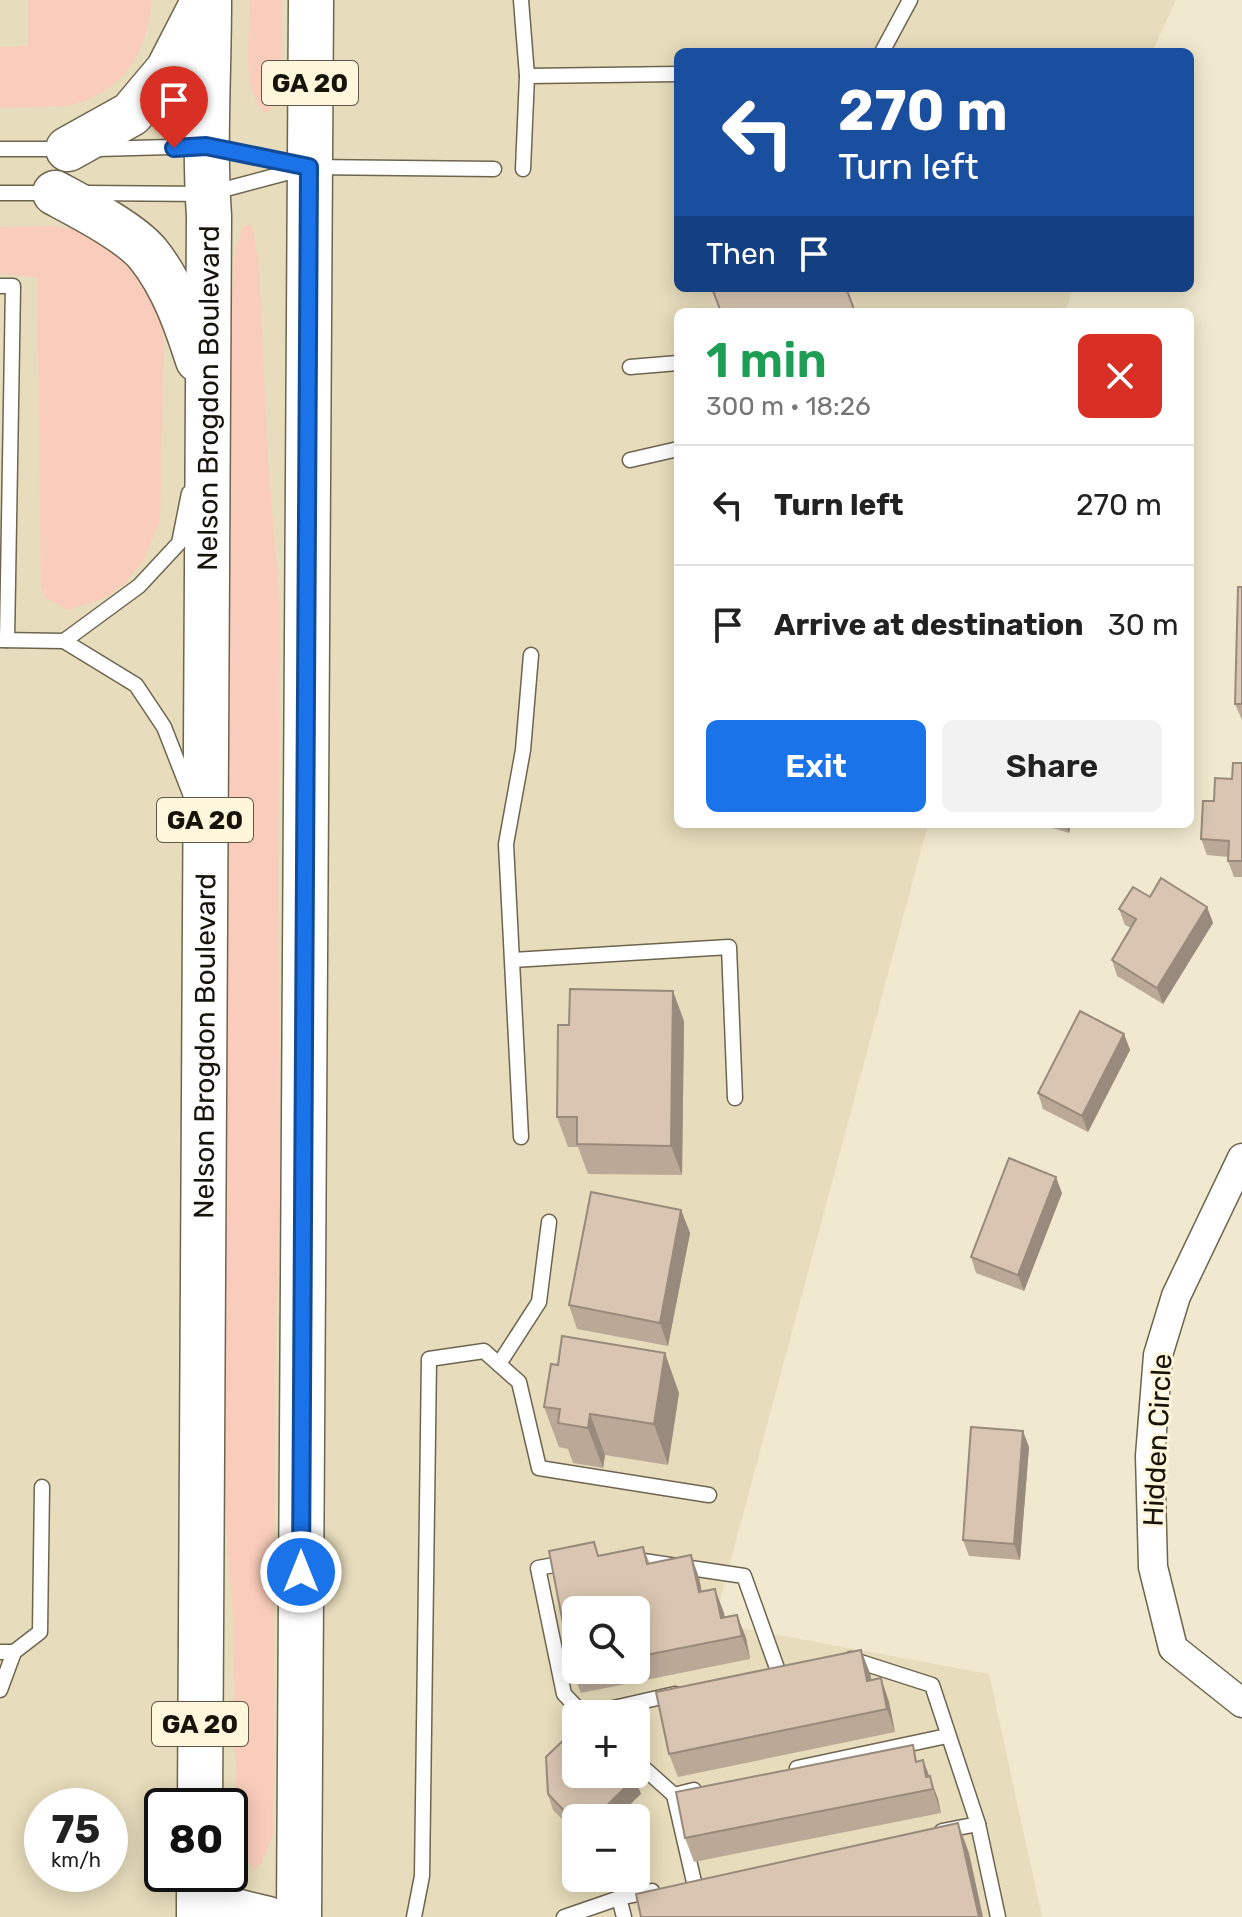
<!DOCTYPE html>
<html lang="en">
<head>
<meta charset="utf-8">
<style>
	:root { --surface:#fff; --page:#f2f2f2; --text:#222; --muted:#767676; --line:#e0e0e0; --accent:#1a73e8 }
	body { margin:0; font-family:Rubik,sans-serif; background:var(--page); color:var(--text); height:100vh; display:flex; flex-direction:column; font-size:30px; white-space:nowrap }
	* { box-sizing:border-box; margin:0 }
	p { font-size:26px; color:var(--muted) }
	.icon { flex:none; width:44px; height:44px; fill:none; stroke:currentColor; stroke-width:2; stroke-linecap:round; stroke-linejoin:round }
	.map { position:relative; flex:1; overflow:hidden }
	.side { position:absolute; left:674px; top:308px; width:520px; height:520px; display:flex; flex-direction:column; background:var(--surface); border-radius:12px; box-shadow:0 4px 20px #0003 }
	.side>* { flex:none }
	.hud { position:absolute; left:674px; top:48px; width:520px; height:244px; border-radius:12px; box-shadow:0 4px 20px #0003; background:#1a4fa0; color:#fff; overflow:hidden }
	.tools { position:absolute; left:562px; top:1596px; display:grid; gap:16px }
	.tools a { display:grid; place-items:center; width:88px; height:88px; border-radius:12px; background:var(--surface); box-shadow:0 4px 20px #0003; font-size:40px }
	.speed { position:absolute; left:24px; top:1788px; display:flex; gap:16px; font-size:40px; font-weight:700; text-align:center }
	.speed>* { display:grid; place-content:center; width:104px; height:104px; border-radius:50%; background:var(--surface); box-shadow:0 4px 20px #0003; line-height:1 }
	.speed small { font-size:20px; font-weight:400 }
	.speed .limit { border:4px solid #111; border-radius:12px; background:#fff; color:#111 }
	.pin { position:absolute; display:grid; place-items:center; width:68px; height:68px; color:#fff; margin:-82px -34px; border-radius:50% 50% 50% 0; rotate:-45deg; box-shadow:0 0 8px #0007 }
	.pin .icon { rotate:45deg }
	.me { position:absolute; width:88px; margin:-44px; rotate:0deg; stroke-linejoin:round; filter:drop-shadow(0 0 6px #0008) }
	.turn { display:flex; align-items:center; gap:28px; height:168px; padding:0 32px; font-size:36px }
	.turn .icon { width:104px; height:104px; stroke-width:2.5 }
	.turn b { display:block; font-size:56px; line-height:68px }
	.then { display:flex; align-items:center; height:76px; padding:0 32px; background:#0003; gap:16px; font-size:30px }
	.round { display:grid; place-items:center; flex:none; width:84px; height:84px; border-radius:12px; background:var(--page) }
	.summary { display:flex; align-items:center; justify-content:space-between; height:136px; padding:0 32px }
	h1 { font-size:48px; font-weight:600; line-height:60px; color:#1e9e55 }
	.button { display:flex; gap:16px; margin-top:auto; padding:16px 32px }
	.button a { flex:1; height:92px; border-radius:12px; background:var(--accent); color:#fff; font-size:32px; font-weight:600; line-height:92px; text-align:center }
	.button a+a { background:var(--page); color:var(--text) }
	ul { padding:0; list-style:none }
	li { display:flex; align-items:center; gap:24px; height:120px; padding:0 32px; border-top:2px solid var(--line) }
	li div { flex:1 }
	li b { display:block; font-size:30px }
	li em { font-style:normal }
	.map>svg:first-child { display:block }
</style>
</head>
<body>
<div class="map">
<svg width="1242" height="1917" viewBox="0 0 1242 1917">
	<rect width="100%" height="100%" fill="#f1e9cf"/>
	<path fill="#e7dcbb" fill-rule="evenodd" d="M0,0H1176L1152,52H678V288H1072L1066,312H678V824H928L714,1623L989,1674L1042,1917H0ZM576,1610H636V1670H576ZM576,1714H636V1774H576ZM42,1806H110V1874H42ZM162,1806H230V1874H162ZM576,1818H636V1878H576Z"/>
	<g fill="#f9ccbb">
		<path d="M28,0H151C150,51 118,100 63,106C42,108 21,107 0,108V47L28,46Z"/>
		<path d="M250,0H282L281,63L272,109L265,113C239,87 251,34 250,0Z"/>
		<path d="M249,224L253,230L259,266L268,462L280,608L278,883L280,1176L275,1356L273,1835L262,1862L255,1869L247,1862L237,1827L233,1616L218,1411L225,1265L227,1075L229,335L235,250L243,227Z"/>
		<path d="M53,226L87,231L128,259L161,316L164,346L160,520L143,561L125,583L107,597L69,610L46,598L41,588L37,277L0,274V227Z"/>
	</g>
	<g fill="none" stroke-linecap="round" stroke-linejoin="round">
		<defs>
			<g id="lane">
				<path d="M521,0L527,76"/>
				<path d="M882,52L910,0"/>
				<path d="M0,149H64"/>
				<path d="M97,149L206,146L309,167L494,169"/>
				<path d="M523,169L527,76L678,74"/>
				<path d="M0,193H53"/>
				<path d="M85,193L207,194L305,168"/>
				<path d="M0,286H13L7,640"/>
				<path d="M630,367L678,363"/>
				<path d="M630,460L678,449"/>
				<path d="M0,640L64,641L136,685L164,727L191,796"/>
				<path d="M64,641L139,586L179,543L189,493"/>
				<path d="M513,960L729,947L735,1098"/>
				<path d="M521,1137L506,844L523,750L531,655"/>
				<path d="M499,1364L539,1302L549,1222"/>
				<path d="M630,1559L744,1576L778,1671"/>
				<path d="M570,1562L538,1568L564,1694L583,1714"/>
				<path d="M0,1652H14L40,1632L42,1487"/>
				<path d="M851,1659L932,1685L978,1824L942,1831"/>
				<path d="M0,1690L14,1652"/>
				<path d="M587,1714L675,1694"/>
				<path d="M636,1761L674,1795L694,1790"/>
				<path d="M797,1768L947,1736"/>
				<path d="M674,1795L694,1882"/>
				<path d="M978,1824L998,1917"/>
				<path d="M619,1898L624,1917"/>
				<path d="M414,1917L422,1876L429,1359L484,1351L519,1382L539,1468L709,1495"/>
				<path d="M564,1917L619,1898L652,1891"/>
			</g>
			<path id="street" d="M1242,1158L1176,1296L1158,1355L1150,1456L1153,1567L1173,1648L1242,1703"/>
			<path id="secondary" d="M199,1900L268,1917"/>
			<g id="highway">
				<path d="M68,149L131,114L168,70L204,0"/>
				<path d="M55,193C81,207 130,232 148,254C173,285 186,323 198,360"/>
				<path id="s1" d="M200,1806L209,216C204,144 209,72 209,0"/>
				<path d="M199,1917V1874"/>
				<path d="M299,1917L311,0"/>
			</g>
		</defs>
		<use href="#lane" stroke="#6d654f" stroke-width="17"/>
		<use href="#street" stroke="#6d654f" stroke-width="31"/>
		<use href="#secondary" stroke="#6d654f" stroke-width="43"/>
		<use href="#highway" stroke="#6d654f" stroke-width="47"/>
		<use href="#lane" stroke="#fff" stroke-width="14"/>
		<use href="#street" stroke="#fff" stroke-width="28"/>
		<use href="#secondary" stroke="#fff" stroke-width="40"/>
		<use href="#highway" stroke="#fff" stroke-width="44"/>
	</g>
	<g fill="#bba998" fill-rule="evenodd">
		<path d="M1242,587V720L1235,704Z"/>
		<path d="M1242,763V877H1234L1228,861V857L1207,855L1201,839Z"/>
		<path d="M1039,824H1071L1069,833Z"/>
		<path d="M1150,897L1207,907L1213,923L1163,1004L1117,976L1112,960L1131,928L1125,925L1119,909Z"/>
		<path d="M684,1021L682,1175L588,1174L578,1147H568L557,1117Z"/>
		<path d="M1124,1034L1130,1050L1088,1132L1043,1109L1038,1093Z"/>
		<path d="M1062,1193L1024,1291L976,1273L971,1257Z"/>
		<path d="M681,1210L690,1233L668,1346L577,1329L569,1305Z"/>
		<path d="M679,1393L668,1465L605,1455L603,1468L573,1463L568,1449L559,1447L544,1407Z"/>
		<path d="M1029,1447L1020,1560L969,1556L963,1540Z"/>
		<path d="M594,1542L599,1556L643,1547L650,1564L691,1555L699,1578L702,1592L715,1589L725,1618L737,1615L746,1638L750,1659L581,1693L572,1670L549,1551ZM576,1610H636V1670H576Z"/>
		<path d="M870,1673L871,1680L881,1678L889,1702L895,1732L678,1777L669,1754Z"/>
		<path d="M923,1760L938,1799L941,1813L694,1862L685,1838Z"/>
		<path d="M548,1794H641L576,1818V1833L553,1810Z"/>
	</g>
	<g fill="#988a7c">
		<path d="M1065,824H1071L1069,833Z"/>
		<path d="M1207,907L1213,923L1163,1004L1157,988Z"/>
		<path d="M673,991L684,1021L682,1175L671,1146Z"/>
		<path d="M1124,1034L1130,1050L1088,1132L1082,1116Z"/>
		<path d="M1056,1177L1062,1193L1024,1291L1018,1275Z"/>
		<path d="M681,1210L690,1233L668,1346L660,1323Z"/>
		<path d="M665,1353L679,1393L668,1465L654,1424Z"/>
		<path d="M590,1414L605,1455L603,1468L588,1428Z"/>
		<path d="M1023,1431L1029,1447L1020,1560L1014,1544Z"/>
		<path d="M691,1555L699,1578L707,1616L699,1592Z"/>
		<path d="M715,1589L724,1613L729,1642L721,1618Z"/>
		<path d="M737,1615L746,1638L750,1659L742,1636Z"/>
		<path d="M861,1650L870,1673L876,1704L867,1681Z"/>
		<path d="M881,1678L889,1702L895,1732L887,1709Z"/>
		<path d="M923,1760L938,1799L941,1813L933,1789L926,1777Z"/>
		<path d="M635,1778L641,1794L616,1818H594Z"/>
		<path d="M958,1823L969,1853L983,1917H979Z"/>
	</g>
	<g fill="#d9c5b1" stroke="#988a7c" stroke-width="2">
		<path d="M712,288H846L855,312H721Z"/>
		<path d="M1238,587H1242V704H1235Z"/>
		<path d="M1233,763H1242V861H1228L1229,841L1201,839L1203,801H1214L1215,778L1232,779Z"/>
		<path d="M1161,878L1207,907L1157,988L1112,960L1136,919L1119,909L1133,887L1150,897Z"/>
		<path d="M570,989L673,991L671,1146L577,1144V1117H557L558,1025H569Z"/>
		<path d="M1080,1011L1124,1034L1082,1116L1038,1093Z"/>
		<path d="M1009,1158L1056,1177L1018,1275L971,1257Z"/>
		<path d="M591,1192L681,1210L660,1323L569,1305Z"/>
		<path d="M562,1336L665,1353L654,1424L590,1414L588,1428L558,1423L560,1409L544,1407L551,1364L558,1365Z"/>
		<path d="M971,1427L1023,1431L1014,1544L963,1540Z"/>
		<path d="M594,1542L598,1556L643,1547L647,1564L691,1555L699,1592L715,1589L721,1618L737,1615L742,1636L636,1657V1610H576V1669L572,1670L549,1551Z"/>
		<path d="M861,1650L867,1681L881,1678L887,1709L669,1754L656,1692Z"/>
		<path d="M576,1728V1774H632L635,1778L594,1818H576V1823L548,1794L546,1757Z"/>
		<path d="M913,1745L916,1762L923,1760L926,1777L930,1776L933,1789L685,1838L676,1792Z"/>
		<path d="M958,1823L979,1917H641L636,1894Z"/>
	</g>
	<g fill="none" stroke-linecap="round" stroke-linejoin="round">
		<defs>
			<path id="route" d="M174,148L206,146L309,167L301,1572"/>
		</defs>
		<use href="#route" stroke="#114b97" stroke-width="20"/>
		<use href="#route" stroke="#1a73e8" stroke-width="14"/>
	</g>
	<g text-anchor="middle" stroke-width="6" stroke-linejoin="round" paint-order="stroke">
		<g fill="#fff6dc" stroke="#5d584a" stroke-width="2">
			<rect x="262" y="61" width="96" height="44" rx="6"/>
			<rect x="157" y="798" width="96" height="44" rx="6"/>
			<rect x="152" y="1702" width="96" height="44" rx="6"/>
		</g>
		<g font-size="26" font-weight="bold" fill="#17140c">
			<text x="310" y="92">GA 20</text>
			<text x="205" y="829">GA 20</text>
			<text x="200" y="1733">GA 20</text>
		</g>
		<g font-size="28" fill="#17140c" stroke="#fff6dc">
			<text dy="10" stroke="none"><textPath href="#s1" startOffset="1408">Nelson Brogdon Boulevard</textPath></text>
			<text dy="10" stroke="none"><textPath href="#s1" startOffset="760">Nelson Brogdon Boulevard</textPath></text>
			<text transform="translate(1157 1440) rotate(-87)" y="10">Hidden Circle</text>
		</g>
	</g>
</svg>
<div class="tools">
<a><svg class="icon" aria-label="search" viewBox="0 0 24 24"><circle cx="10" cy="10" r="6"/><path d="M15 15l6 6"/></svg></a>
<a>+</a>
<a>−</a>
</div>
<div class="speed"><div>75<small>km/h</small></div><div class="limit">80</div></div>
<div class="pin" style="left:174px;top:148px;background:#d93025"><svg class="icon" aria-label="arrive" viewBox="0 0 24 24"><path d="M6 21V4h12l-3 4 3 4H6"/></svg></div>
<svg class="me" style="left:301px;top:1572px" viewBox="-20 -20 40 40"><circle r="17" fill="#1a73e8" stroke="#fff" stroke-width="3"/><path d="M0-11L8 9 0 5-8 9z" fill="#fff"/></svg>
<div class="hud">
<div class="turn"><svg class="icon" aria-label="left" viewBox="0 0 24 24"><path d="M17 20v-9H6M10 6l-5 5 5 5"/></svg><div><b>270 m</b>Turn left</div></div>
<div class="then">Then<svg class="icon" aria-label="arrive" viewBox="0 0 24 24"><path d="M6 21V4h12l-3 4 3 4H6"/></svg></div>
</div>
<section class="side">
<div class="summary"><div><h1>1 min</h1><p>300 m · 18:26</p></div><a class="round" style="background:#d93025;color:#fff"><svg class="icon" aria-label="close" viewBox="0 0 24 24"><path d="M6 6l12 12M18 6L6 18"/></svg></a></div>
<ul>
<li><svg class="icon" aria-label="left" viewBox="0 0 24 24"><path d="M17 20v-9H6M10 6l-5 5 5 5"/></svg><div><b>Turn left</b></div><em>270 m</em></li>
<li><svg class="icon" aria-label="arrive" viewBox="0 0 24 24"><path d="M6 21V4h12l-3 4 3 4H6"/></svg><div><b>Arrive at destination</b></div><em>30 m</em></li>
</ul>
<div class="button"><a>Exit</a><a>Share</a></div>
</section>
</div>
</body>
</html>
